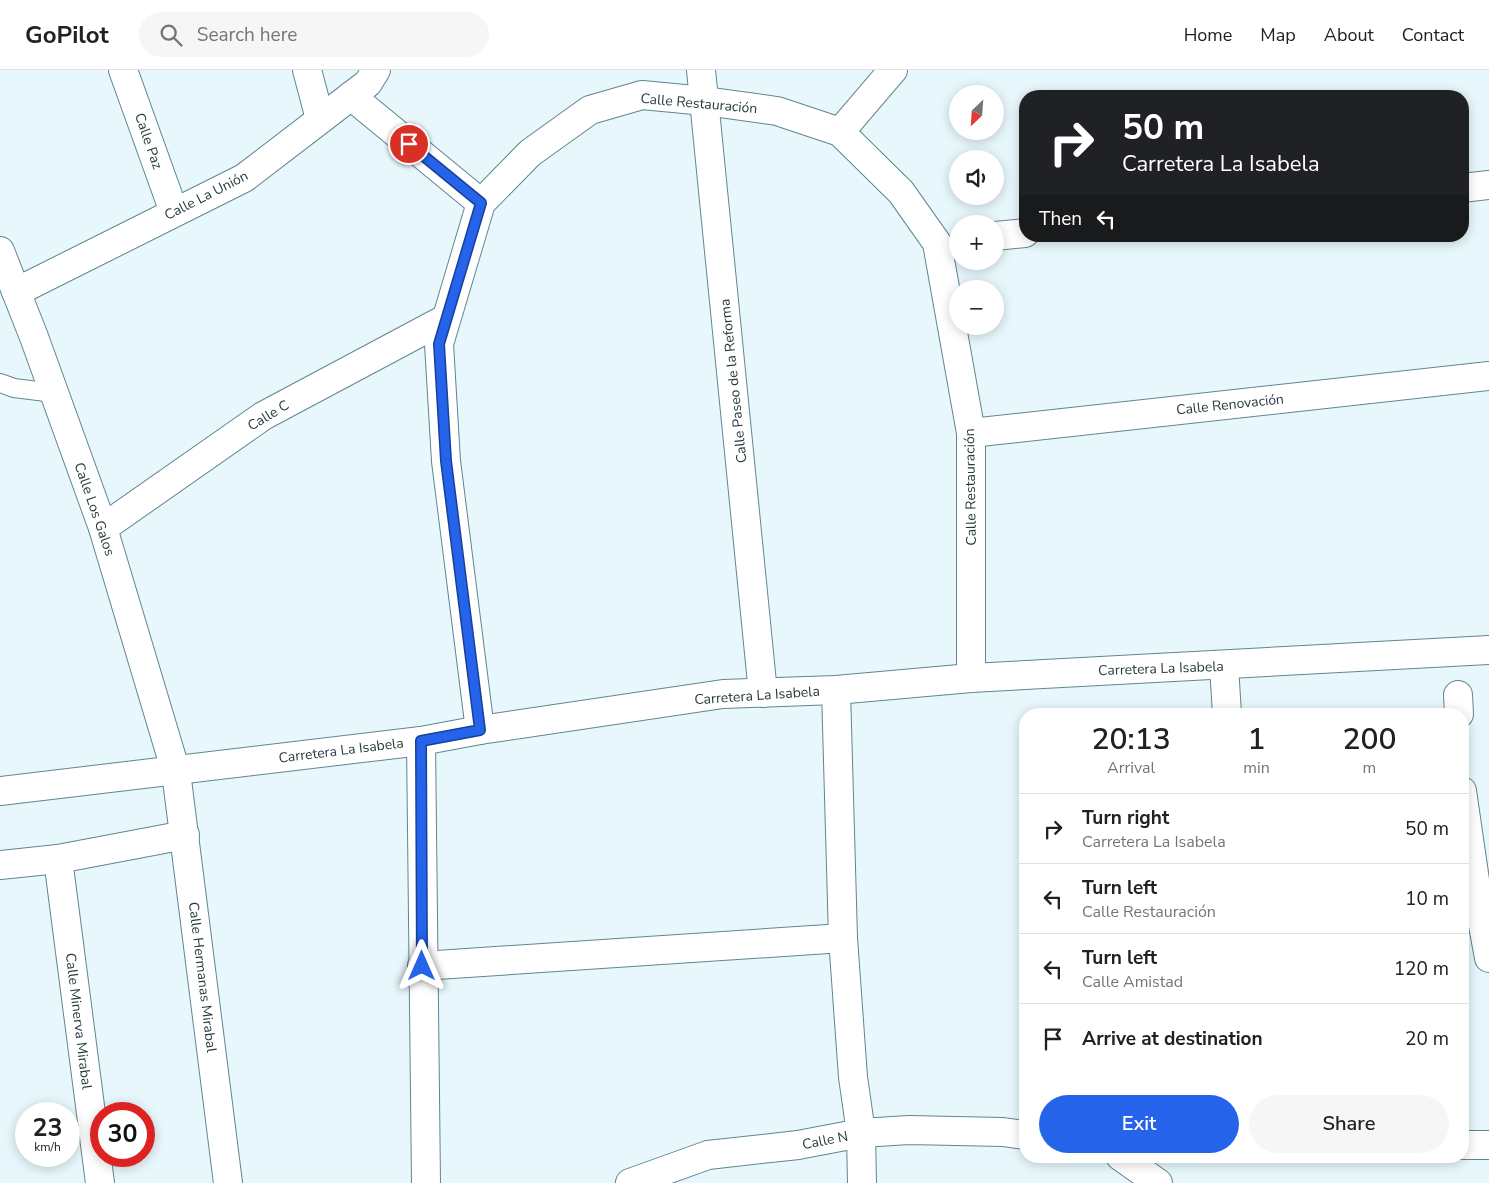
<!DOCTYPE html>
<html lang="en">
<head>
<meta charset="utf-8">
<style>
	:root { --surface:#fff; --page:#f6f6f6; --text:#202124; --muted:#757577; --line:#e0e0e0; --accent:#2563eb }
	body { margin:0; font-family:"Nunito Sans",sans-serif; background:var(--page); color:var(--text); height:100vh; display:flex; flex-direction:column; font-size:19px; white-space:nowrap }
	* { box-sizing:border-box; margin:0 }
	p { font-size:16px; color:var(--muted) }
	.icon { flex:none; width:28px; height:28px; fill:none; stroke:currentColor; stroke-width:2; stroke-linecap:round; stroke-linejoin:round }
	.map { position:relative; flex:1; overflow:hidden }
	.drawer { position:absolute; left:1019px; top:638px; width:450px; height:455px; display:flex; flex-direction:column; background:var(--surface); border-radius:20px; box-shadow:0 2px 12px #0003 }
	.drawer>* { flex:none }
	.banner { position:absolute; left:1019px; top:20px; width:450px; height:152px; border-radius:20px; box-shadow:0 2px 12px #0003; background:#202124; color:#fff; overflow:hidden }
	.needle { width:32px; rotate:205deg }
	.controls { position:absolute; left:949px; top:15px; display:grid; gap:10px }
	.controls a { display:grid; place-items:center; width:55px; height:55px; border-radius:50%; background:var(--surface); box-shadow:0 2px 12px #0003; font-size:25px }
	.speed { position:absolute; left:15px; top:1032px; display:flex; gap:10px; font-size:25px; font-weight:700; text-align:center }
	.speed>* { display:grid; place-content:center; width:65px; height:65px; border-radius:50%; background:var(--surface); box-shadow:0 2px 12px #0003; line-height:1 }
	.speed small { font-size:12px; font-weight:400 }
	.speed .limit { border:8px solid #d22; background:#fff; color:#111 }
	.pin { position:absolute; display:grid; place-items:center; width:42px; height:42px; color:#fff; margin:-21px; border:2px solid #fff; border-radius:50%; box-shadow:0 1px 5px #0007 }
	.me { position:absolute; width:55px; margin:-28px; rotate:0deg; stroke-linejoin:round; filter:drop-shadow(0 0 4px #0008) }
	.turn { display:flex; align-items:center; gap:18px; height:105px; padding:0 20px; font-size:22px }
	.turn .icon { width:65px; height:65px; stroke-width:2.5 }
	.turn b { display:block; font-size:35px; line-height:42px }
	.then { display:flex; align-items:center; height:48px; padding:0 20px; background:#0003; gap:10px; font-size:19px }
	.eta { display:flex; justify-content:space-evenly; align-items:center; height:85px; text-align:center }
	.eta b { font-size:30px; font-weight:600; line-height:35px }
	.primary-button { display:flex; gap:10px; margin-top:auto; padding:10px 20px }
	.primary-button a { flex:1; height:58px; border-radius:30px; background:var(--accent); color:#fff; font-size:20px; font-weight:600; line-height:58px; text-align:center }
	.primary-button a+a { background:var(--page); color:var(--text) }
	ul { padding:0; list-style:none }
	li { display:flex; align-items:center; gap:15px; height:70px; padding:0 20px; border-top:1px solid var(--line) }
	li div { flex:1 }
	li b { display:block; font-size:19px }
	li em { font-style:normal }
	header { display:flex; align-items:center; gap:30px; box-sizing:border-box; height:70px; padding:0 25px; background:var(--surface); border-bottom:1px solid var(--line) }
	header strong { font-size:24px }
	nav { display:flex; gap:28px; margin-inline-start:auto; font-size:18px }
	.search { width:350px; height:45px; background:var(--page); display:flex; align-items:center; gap:12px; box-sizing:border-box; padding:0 18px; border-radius:28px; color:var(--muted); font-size:19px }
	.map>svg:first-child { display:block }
</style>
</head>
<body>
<header>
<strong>GoPilot</strong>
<div class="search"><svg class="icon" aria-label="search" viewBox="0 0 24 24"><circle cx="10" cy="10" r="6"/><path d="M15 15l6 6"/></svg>Search here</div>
<nav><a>Home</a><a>Map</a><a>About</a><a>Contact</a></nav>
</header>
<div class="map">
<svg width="1489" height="1113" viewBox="0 0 1489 1113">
	<rect width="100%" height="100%" fill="#e7f7fc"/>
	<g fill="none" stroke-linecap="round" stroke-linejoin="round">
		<defs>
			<path id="lane" d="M0,313L14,318L54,323"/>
			<g id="street">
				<path d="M123,0L174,142"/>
				<path d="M307,0L320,49"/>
				<path d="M701,0L763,623"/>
				<path d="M351,26L481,133"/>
				<path d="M840,62L893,0"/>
				<path d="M1462,118L1489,115"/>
				<path d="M995,166L1025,163"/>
				<path d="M0,181L34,267L103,458L176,702L228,1113"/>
				<path d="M16,222L244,108L368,13L376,0"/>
				<path d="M971,363L1489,306"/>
				<path d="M103,458L263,346L445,249"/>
				<path d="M1224,596L1227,644"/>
				<path d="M836,620L843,868L853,1007L861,1063L862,1113"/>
				<path d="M1458,625L1459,644"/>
				<path d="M480,660L446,391L439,274L481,133L530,83L590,40L642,25L705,31L777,41L840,62L901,122L937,173L971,363V608"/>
				<path d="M421,671L426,1113"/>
				<path d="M1462,721L1476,817L1489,888"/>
				<path d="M58,789L100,1113"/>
				<path d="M0,795L58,789L185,765"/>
				<path d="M422,896L843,868"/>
				<path d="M1462,1075H1489"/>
				<path d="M1120,1086L1158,1113"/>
				<path d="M630,1113L708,1085L798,1075L861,1063L909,1060L1003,1062L1025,1065"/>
			</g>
			<path id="secondary" d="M0,721L421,671L480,660L723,624L836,620L971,608L1489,580"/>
		</defs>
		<use href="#lane" stroke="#608691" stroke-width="20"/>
		<use href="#street" stroke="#608691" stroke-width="30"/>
		<use href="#secondary" stroke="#608691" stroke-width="30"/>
		<use href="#lane" stroke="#fff" stroke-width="18"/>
		<use href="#street" stroke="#fff" stroke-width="28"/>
		<use href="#secondary" stroke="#fff" stroke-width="28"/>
	</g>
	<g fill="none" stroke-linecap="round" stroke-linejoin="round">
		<defs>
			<path id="route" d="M409,74L481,133L439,274L446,391L480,660L421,671L422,896"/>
		</defs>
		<use href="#route" stroke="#184099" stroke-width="12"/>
		<use href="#route" stroke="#2563eb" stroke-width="9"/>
	</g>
	<g text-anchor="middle" stroke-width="4" stroke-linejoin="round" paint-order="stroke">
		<g font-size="14" fill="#293a3e" stroke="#fff">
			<text transform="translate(699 33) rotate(5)" y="5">Calle Restauración</text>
			<text transform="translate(149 71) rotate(71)" y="5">Calle Paz</text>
			<text transform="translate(206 125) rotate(-27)" y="5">Calle La Unión</text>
			<text transform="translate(733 311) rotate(-96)" y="5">Calle Paseo de la Reforma</text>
			<text transform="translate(1230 334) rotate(-6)" y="5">Calle Renovación</text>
			<text transform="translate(268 345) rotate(-31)" y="5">Calle C</text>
			<text transform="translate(970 417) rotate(-91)" y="5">Calle Restauración</text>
			<text transform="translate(95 439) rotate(71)" y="5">Calle Los Galos</text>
			<text transform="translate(1161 598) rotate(-2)" y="5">Carretera La Isabela</text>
			<text transform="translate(757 625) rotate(-4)" y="5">Carretera La Isabela</text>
			<text transform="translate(341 680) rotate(-7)" y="5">Carretera La Isabela</text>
			<text transform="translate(203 907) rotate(83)" y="5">Calle Hermanas Mirabal</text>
			<text transform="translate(79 951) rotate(83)" y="5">Calle Minerva Mirabal</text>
			<text transform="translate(825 1070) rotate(-11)" y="5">Calle N</text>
		</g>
	</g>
</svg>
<div class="controls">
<a><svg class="needle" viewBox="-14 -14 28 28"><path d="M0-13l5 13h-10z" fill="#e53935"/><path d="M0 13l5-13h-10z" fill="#757577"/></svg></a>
<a><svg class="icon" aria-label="sound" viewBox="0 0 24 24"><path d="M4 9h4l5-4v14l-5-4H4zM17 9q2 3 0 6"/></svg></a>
<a>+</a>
<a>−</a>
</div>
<div class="speed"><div>23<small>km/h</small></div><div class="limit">30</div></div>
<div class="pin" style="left:409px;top:74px;background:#d93025"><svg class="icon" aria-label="arrive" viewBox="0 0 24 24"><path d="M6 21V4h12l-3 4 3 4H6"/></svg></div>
<svg class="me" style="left:422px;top:896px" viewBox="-20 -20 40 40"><path d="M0-17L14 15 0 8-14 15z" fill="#2563eb" stroke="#fff" stroke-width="4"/></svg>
<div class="banner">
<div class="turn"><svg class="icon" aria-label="right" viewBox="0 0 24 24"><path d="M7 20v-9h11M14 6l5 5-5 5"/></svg><div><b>50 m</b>Carretera La Isabela</div></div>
<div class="then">Then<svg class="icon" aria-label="left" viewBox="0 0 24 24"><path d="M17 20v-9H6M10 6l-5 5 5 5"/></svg></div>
</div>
<section class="drawer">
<div class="eta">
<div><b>20:13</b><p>Arrival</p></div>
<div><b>1</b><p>min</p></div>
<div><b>200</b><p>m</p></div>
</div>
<ul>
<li><svg class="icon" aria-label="right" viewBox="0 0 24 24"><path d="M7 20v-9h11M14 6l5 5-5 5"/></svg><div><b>Turn right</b><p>Carretera La Isabela</p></div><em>50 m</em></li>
<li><svg class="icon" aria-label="left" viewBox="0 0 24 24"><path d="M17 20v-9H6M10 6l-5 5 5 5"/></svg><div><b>Turn left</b><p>Calle Restauración</p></div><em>10 m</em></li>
<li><svg class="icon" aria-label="left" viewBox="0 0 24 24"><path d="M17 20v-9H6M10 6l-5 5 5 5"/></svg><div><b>Turn left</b><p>Calle Amistad</p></div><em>120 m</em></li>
<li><svg class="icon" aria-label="arrive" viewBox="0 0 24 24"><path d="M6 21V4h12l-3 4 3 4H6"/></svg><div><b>Arrive at destination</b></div><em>20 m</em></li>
</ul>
<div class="primary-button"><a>Exit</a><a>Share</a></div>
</section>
</div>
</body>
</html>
